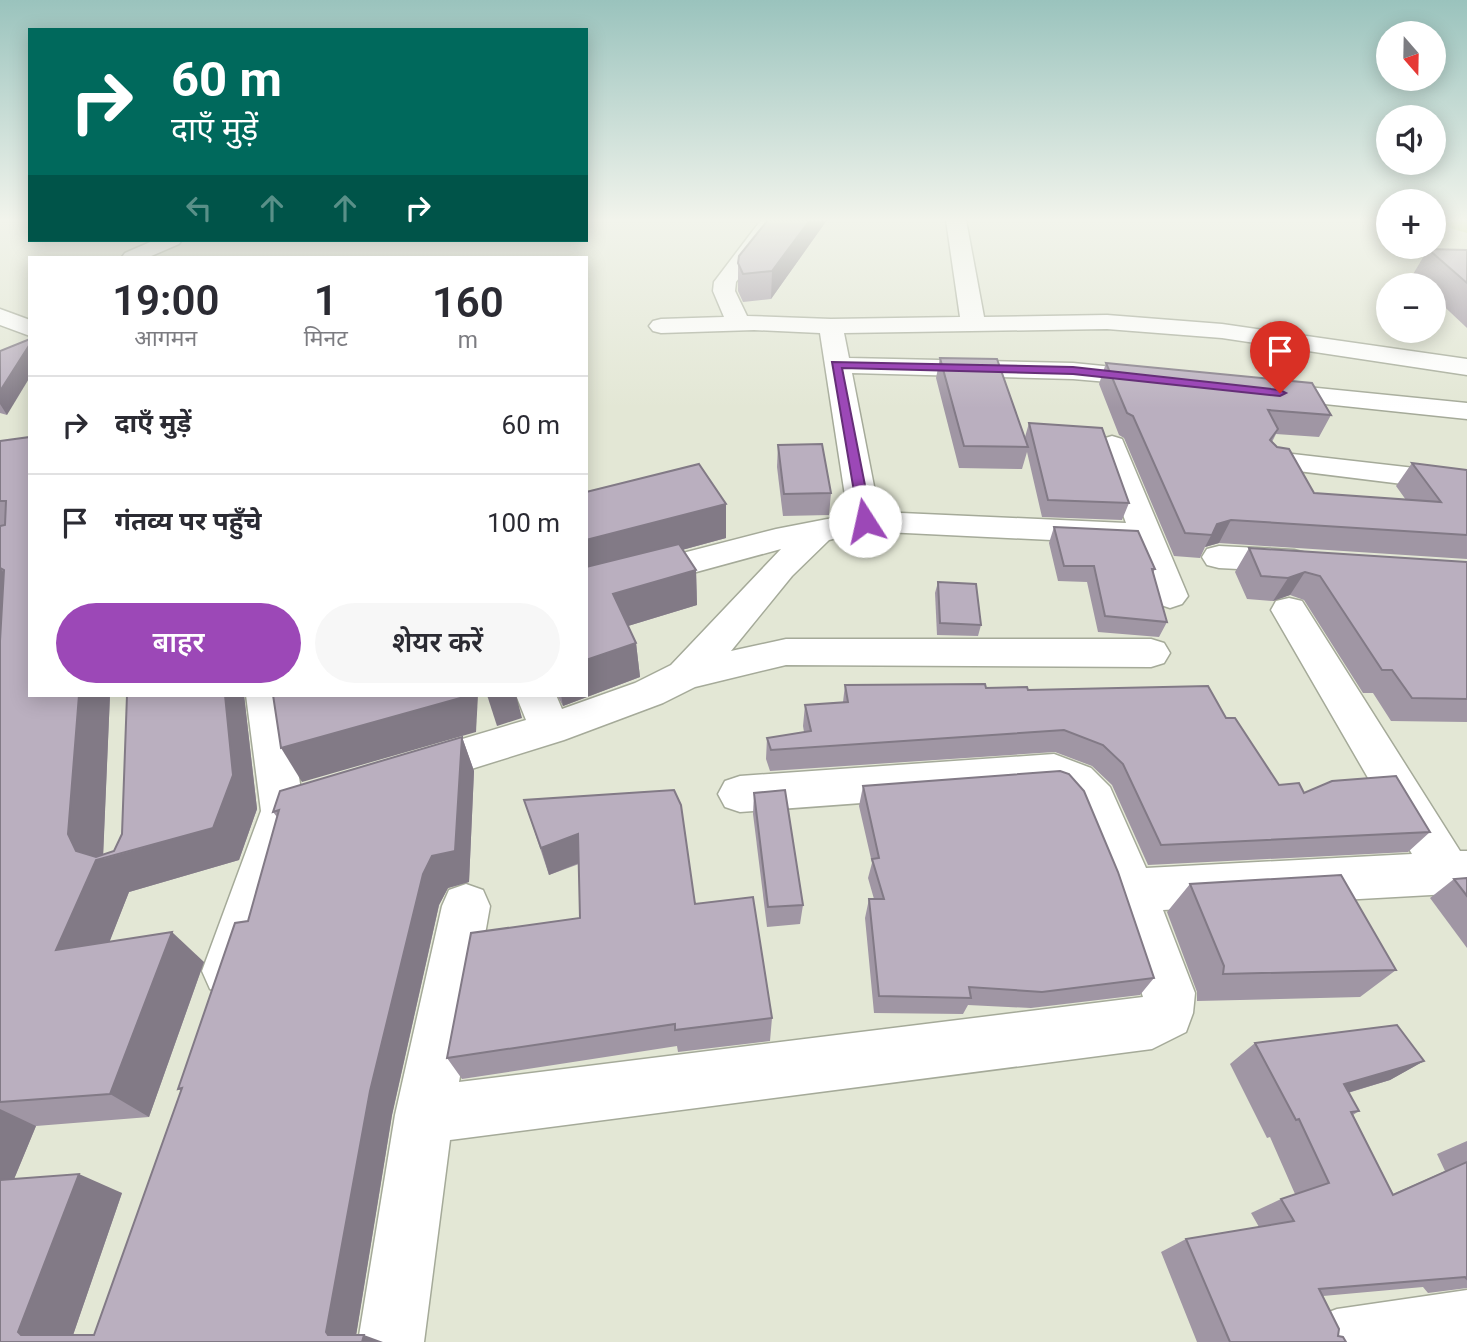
<!DOCTYPE html>
<html lang="hi">
<head>
<meta charset="utf-8">
<style>
	:root { --surface:#fff; --page:#f7f7f7; --text:#2b2b33; --muted:#7c7c81; --line:#e1e1e2; --accent:#9c48b7 }
	body { margin:0; font-family:Roboto,"Noto Sans Devanagari",sans-serif; background:var(--page); color:var(--text); height:100vh; display:flex; flex-direction:column; font-size:26px; white-space:nowrap }
	* { box-sizing:border-box; margin:0 }
	p { font-size:23px; color:var(--muted) }
	.icon { flex:none; width:38px; height:38px; fill:none; stroke:currentColor; stroke-width:2; stroke-linecap:round; stroke-linejoin:round }
	.map { position:relative; flex:1; overflow:hidden }
	.drawer { position:absolute; left:28px; top:256px; width:560px; height:441px; display:flex; flex-direction:column; background:var(--surface); border-radius:0px; box-shadow:0 4px 18px #0003 }
	.drawer>* { flex:none }
	.hud { position:absolute; left:28px; top:28px; width:560px; height:214px; border-radius:0px; box-shadow:0 4px 18px #0003; background:#00695c; color:#fff; overflow:hidden }
	.needle { width:46px; rotate:160deg }
	.buttons { position:absolute; left:1376px; top:21px; display:grid; gap:14px }
	.buttons a { display:grid; place-items:center; width:70px; height:70px; border-radius:50%; background:var(--surface); box-shadow:0 4px 18px #0003; font-size:35px }
	.pin { position:absolute; display:grid; place-items:center; width:60px; height:60px; color:#fff; margin:-72px -30px; border-radius:50% 50% 50% 0; rotate:-45deg; box-shadow:0 0 7px #0007 }
	.pin .icon { rotate:45deg }
	.me { position:absolute; width:77px; margin:-38px; rotate:350deg; stroke-linejoin:round; filter:drop-shadow(0 0 5px #0008) }
	.turn { display:flex; align-items:center; gap:24px; height:147px; padding:0 28px; font-size:32px }
	.turn .icon { width:91px; height:91px; stroke-width:2.5 }
	.turn b { display:block; font-size:49px; line-height:60px }
	.lanes { display:flex; align-items:center; height:66px; padding:0 28px; background:#0003; justify-content:center; gap:35px; direction:ltr }
	.lanes .off { opacity:.35 }
	.eta { display:flex; justify-content:space-evenly; align-items:center; height:119px; text-align:center }
	.eta b { font-size:42px; font-weight:600; line-height:49px }
	.button { display:flex; gap:14px; margin-top:auto; padding:14px 28px }
	.button a { flex:1; height:80px; border-radius:42px; background:var(--accent); color:#fff; font-size:28px; font-weight:600; line-height:80px; text-align:center }
	.button a+a { background:var(--page); color:var(--text) }
	ul { padding:0; list-style:none }
	li { display:flex; align-items:center; gap:21px; height:98px; padding:0 28px; border-top:2px solid var(--line) }
	li div { flex:1 }
	li b { display:block; font-size:26px }
	li em { font-style:normal }
	.map>svg:first-child { display:block }
</style>
</head>
<body>
<div class="map">
<svg width="1467" height="1342" viewBox="0 0 1467 1342">
	<rect width="100%" height="100%" fill="#e3e7d5"/>
	<g fill="none" stroke-linecap="round" stroke-linejoin="round">
		<path fill="#c6d97c" fill-rule="evenodd" d="M1444,220H1467V233L1450,228Z"/>
		<defs>
			<g id="minor">
				<path d="M761,220H781L736,282L735,291L747,316L831,319L960,317L946,220H966L984,317L1107,315L1222,324L1467,359V375L1222,338L1107,329L844,333L849,358L1073,363L1164,372L1168,378L1164,384L1155,386L1073,379L852,373L879,512L1126,523L1098,445L1102,439L1112,436L1122,439L1188,596L1182,604L1170,608L1158,604L1133,544L865,531L829,540L792,576L731,651L786,639H1151L1164,643L1170,653L1164,663L1151,667L786,665L695,687L663,703L564,740L417,786L402,781L396,769L402,757L526,720L516,695H556L562,709L635,683L671,665L781,549L586,602V578L776,529L848,515L820,333L754,330L661,333L653,331L649,326L653,321L661,319L724,317L713,291L714,282Z"/>
				<path d="M155,240H182L179,244L149,257H122L125,253Z"/>
				<path d="M0,309L30,320V336L0,325Z"/>
				<path d="M1267,383L1467,403V419L1258,397L1254,391L1258,385Z"/>
				<path d="M1275,452L1467,474V492L1265,467L1260,461L1265,455Z"/>
				<path d="M1219,546L1294,550L1306,553L1311,561L1306,569L1294,572L1219,568L1207,565L1202,557L1207,549Z"/>
				<path d="M1289,598L1302,601L1460,851H1467V893L1163,910L1195,993L1193,1013L1186,1032L1152,1049L450,1140L424,1342H358L395,1115L442,906L449,890L466,884L483,890L490,906L459,1082L1143,997L1108,890L1076,810L1061,792L1051,789L740,812L725,807L718,794L725,781L740,776L1054,754L1091,768L1110,787L1146,868L1412,854L1271,610L1276,601Z"/>
				<path d="M246,695H286L304,809L254,971L246,989L228,996L210,989L202,971L261,811Z"/>
				<path d="M1467,1290V1342H1304L1313,1318L1337,1309Z"/>
			</g>
		</defs>
		<use href="#minor" stroke="#a5aa99" stroke-width="3"/>
		<use href="#minor" fill="#fff" fill-rule="evenodd"/>
	</g>
	<g fill="#a096a4">
		<path d="M827,220L771,299L743,302L738,291V263Z"/>
		<path d="M1428,249L1467,250V328L1433,296V285H1422L1412,276Z"/>
		<path d="M0,351L7,415L0,413Z"/>
		<path d="M940,358L1025,437L1029,423L1129,503L1122,520L1042,517L1027,452L1022,469L959,468L936,378Z"/>
		<path d="M1106,363L1331,415L1319,437L1276,434L1272,442L1314,493L1406,500L1396,486L1412,463L1467,470V559L1219,543L1205,547L1200,558L1174,556L1124,438L1119,435L1099,384Z"/>
		<path d="M0,441L30,695H110L103,854L114,851L122,834L127,695H244L257,809L239,860L129,892L109,942L204,962L149,1117L36,1126L14,1179L122,1193L73,1335H94L181,1091L178,1089L248,921L277,817L273,812L462,737L474,771L469,882L448,888L439,905L392,1115L356,1335L0,1342Z"/>
		<path d="M778,445L831,493L829,515L783,516L777,467Z"/>
		<path d="M586,492L726,504V538L682,550L696,570L697,605L628,626L636,643L640,677L563,706L557,695H586Z"/>
		<path d="M1054,527L1155,569L1153,573L1167,622L1159,637L1098,632L1087,582L1058,581L1049,543Z"/>
		<path d="M1249,548L1467,562V722L1391,721L1373,693H1363L1304,600L1290,595L1273,601L1247,599L1235,572Z"/>
		<path d="M938,582L981,625L978,636L937,635L935,593Z"/>
		<path d="M845,685L986,688L1028,690L1226,718L1279,785L1430,832L1408,852L1148,865L1112,785L1092,766L1055,752L770,771L766,759L767,738L804,732L803,726L805,705L843,702Z"/>
		<path d="M863,786L1154,978L1140,995L1031,1008L968,1005L963,1014L874,1013L865,918L869,899H874L868,878L872,863L859,806Z"/>
		<path d="M754,793L803,905L800,924L767,927L753,814Z"/>
		<path d="M524,800L695,904L772,1018L770,1041L678,1052L677,1046L462,1079L447,1058L580,918L579,864L549,875Z"/>
		<path d="M1467,878V948L1430,898L1454,879Z"/>
		<path d="M1190,884L1396,970L1360,997L1197,1001V992L1167,912Z"/>
		<path d="M1255,1043L1424,1061L1390,1080L1348,1093L1359,1111L1353,1115L1393,1194L1445,1171L1437,1154L1467,1141V1288L1428,1293L1423,1287L1323,1296L1338,1336L1346,1342H1197L1161,1252L1186,1239L1259,1227L1251,1213L1281,1199L1295,1194L1270,1137L1267,1138L1230,1064Z"/>
	</g>
	<g fill="#827a86">
		<path d="M810,220H827L771,299L772,271Z"/>
		<path d="M30,344V377L7,415L0,404V391Z"/>
		<path d="M726,504V538L586,576V540Z"/>
		<path d="M1231,520L1219,543L1205,547L1217,524Z"/>
		<path d="M0,568L29,602L0,643Z"/>
		<path d="M696,570L697,605L618,629L613,594Z"/>
		<path d="M1305,572L1290,595L1273,601L1288,578Z"/>
		<path d="M636,643L640,677L563,706L561,695H586V660Z"/>
		<path d="M79,695H110L103,859L213,828L225,695H244L257,809L239,860L129,892L95,979L56,950L76,851L68,834Z"/>
		<path d="M464,695H478L476,732L302,782L281,748Z"/>
		<path d="M487,695H516L522,718L497,726Z"/>
		<path d="M462,737L474,771L469,882L448,888L439,905L392,1115L355,1342L328,1335L326,1332L370,1091L423,874Z"/>
		<path d="M578,834L584,861L549,875L541,848Z"/>
		<path d="M172,932L204,962L149,1117L110,1094Z"/>
		<path d="M1424,1061L1390,1080L1313,1103L1344,1084Z"/>
		<path d="M0,1109L36,1126L5,1201L0,1199Z"/>
		<path d="M79,1174L122,1193L71,1341L21,1335L18,1332Z"/>
		<path d="M364,1335L383,1342H362Z"/>
	</g>
	<g fill="#baafbf" stroke="#827a86" stroke-width="2">
		<path d="M768,220H810L772,271L743,274L738,263L739,256Z"/>
		<path d="M1428,249L1467,250V283Z"/>
		<path d="M30,339V344L0,391V351Z"/>
		<path d="M940,358L997,359L1028,447L964,446Z"/>
		<path d="M1106,363L1312,383L1331,415L1268,410L1278,429L1270,440L1277,447L1289,449L1314,493L1441,502L1412,463L1467,470V535L1231,520L1217,524L1212,535L1185,533L1133,416L1127,413Z"/>
		<path d="M1029,423L1102,428L1129,503L1048,500Z"/>
		<path d="M30,437V695H79L68,834L76,851L96,857L114,851L122,834L127,695H225L233,775L213,828L96,860L56,950L172,932L110,1094L0,1102V641L4,570L0,568V526L5,525L6,501H0V441Z"/>
		<path d="M822,444L831,493L784,494L778,445Z"/>
		<path d="M699,464L726,504L586,540V492Z"/>
		<path d="M1054,527L1138,531L1155,569H1152L1167,622L1105,616L1094,566H1064Z"/>
		<path d="M679,544L696,570L613,594L636,643L586,660V567Z"/>
		<path d="M1249,548L1467,562V699L1412,698L1392,670H1382L1320,576L1305,572L1288,578L1261,576Z"/>
		<path d="M938,582L976,584L981,625L940,623Z"/>
		<path d="M985,684L986,688L1027,687L1028,690L1208,686L1226,718H1235L1279,785L1299,783L1304,793L1332,781L1396,776L1430,832L1161,845L1123,764L1103,745L1064,730L771,750L767,738L811,731L805,705L848,702L845,685Z"/>
		<path d="M273,695H464V697L281,748Z"/>
		<path d="M462,737L455,851L432,856L423,874L370,1091L326,1332L328,1335H364L362,1342H0V1180L79,1174L18,1332L21,1335H94L182,1088L178,1089L235,923L248,921L279,810L273,812L280,791Z"/>
		<path d="M1060,771L1069,774L1084,791L1118,872L1154,978L1042,992L969,987L971,998L879,996L869,899H884L872,859L879,858L863,786Z"/>
		<path d="M674,790L681,805L695,904L753,897L772,1018L675,1030V1024L447,1058L471,933L580,918L578,834L541,848L524,800Z"/>
		<path d="M785,790L803,905L768,907L754,793Z"/>
		<path d="M1341,875L1396,970L1223,974L1224,966L1190,884Z"/>
		<path d="M1467,878V896L1454,879Z"/>
		<path d="M1397,1025L1424,1061L1344,1084L1359,1111L1351,1112L1393,1195L1467,1162V1279L1465,1277L1319,1289L1339,1329L1338,1336L1343,1337L1346,1342H1230L1186,1239L1294,1221L1281,1199L1329,1183L1299,1119L1296,1120L1255,1043Z"/>
	</g>
	<linearGradient id="sky" x2="0" y2="1"><stop stop-color="#9ac3bd"/><stop offset="0.54" stop-color="#f2f4ec"/><stop offset="1" stop-color="#f2f4ec" stop-opacity="0"/></linearGradient>
	<rect width="1467" height="408" fill="url(#sky)"/>
	<path fill="#9c48b7" stroke="#652f77" stroke-width="2" d="M832,362L1073,367L1280,390L1286,393L1280,396L1073,374L842,368L872,521L865,525L859,521Z"/>
</svg>
<div class="buttons">
<a><svg class="needle" viewBox="-14 -14 28 28"><path d="M0-13l5 13h-10z" fill="#e53935"/><path d="M0 13l5-13h-10z" fill="#7c7c81"/></svg></a>
<a><svg class="icon" aria-label="sound" viewBox="0 0 24 24"><path d="M4 9h4l5-4v14l-5-4H4zM17 9q2 3 0 6"/></svg></a>
<a>+</a>
<a>−</a>
</div>
<div class="pin" style="left:1280px;top:393px;background:#d93025"><svg class="icon" aria-label="arrive" viewBox="0 0 24 24"><path d="M6 21V4h12l-3 4 3 4H6"/></svg></div>
<svg class="me" style="left:865px;top:521px" viewBox="-20 -20 40 40"><circle r="19" fill="#fff"/><path d="M0-13L10 11 0 6-10 11z" fill="#9c48b7"/></svg>
<div class="hud">
<div class="turn"><svg class="icon" aria-label="right" viewBox="0 0 24 24"><path d="M7 20v-9h11M14 6l5 5-5 5"/></svg><div><b>60 m</b>दाएँ मुड़ें</div></div>
<div class="lanes"><svg class="icon off" aria-label="left" viewBox="0 0 24 24"><path d="M17 20v-9H6M10 6l-5 5 5 5"/></svg><svg class="icon off" aria-label="ahead" viewBox="0 0 24 24"><path d="M12 20V5M6 11l6-6 6 6"/></svg><svg class="icon off" aria-label="ahead" viewBox="0 0 24 24"><path d="M12 20V5M6 11l6-6 6 6"/></svg><svg class="icon" aria-label="right" viewBox="0 0 24 24"><path d="M7 20v-9h11M14 6l5 5-5 5"/></svg></div>
</div>
<section class="drawer">
<div class="eta">
<div><b>19:00</b><p>आगमन</p></div>
<div><b>1</b><p>मिनट</p></div>
<div><b>160</b><p>m</p></div>
</div>
<ul>
<li><svg class="icon" aria-label="right" viewBox="0 0 24 24"><path d="M7 20v-9h11M14 6l5 5-5 5"/></svg><div><b>दाएँ मुड़ें</b></div><em>60 m</em></li>
<li><svg class="icon" aria-label="arrive" viewBox="0 0 24 24"><path d="M6 21V4h12l-3 4 3 4H6"/></svg><div><b>गंतव्य पर पहुँचे</b></div><em>100 m</em></li>
</ul>
<div class="button"><a>बाहर</a><a>शेयर करें</a></div>
</section>
</div>
</body>
</html>
